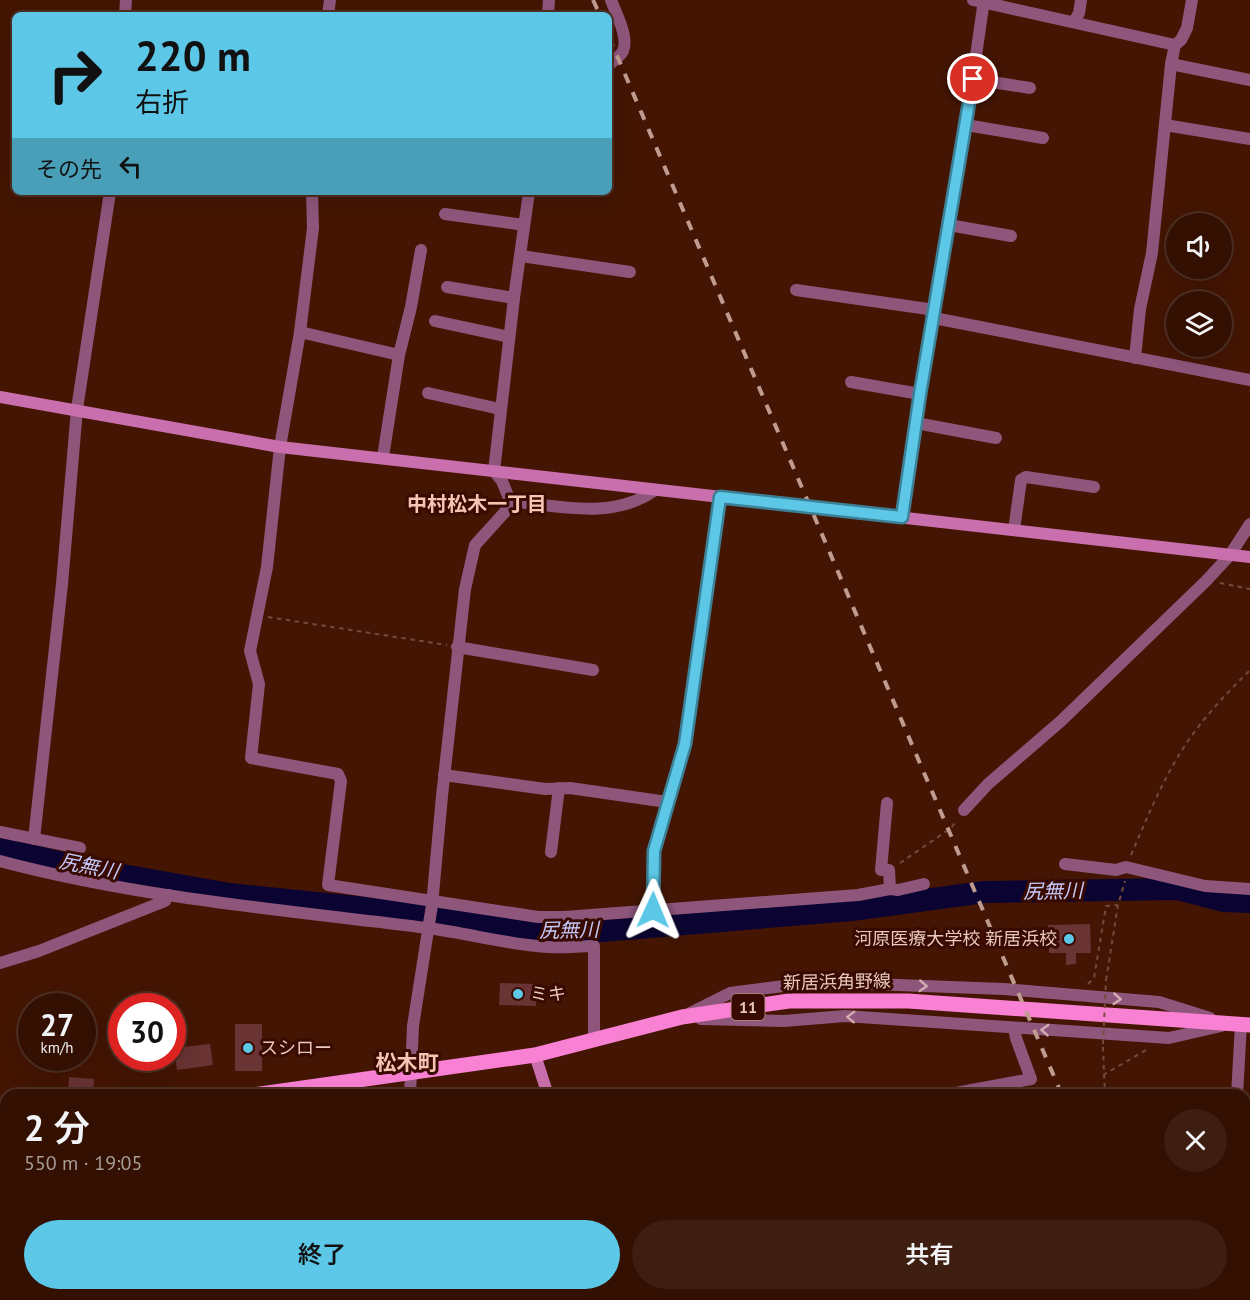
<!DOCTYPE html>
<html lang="ja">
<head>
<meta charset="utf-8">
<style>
	:root { --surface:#331002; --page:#3e1e11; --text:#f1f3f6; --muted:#a99d99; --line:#4e3024; --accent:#5cc7e7 }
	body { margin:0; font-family:"PT Sans","Noto Sans JP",sans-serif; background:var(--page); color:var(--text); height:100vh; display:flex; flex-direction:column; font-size:22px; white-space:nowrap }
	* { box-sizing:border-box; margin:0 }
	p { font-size:20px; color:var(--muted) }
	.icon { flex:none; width:33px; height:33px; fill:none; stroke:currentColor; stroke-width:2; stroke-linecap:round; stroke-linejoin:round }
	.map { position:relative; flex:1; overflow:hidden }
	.sheet { position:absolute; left:0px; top:1089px; width:1251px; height:212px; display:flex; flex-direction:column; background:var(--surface); border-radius:18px 18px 0 0; box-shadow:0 6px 24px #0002,0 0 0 2px var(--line) }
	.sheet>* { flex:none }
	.hud { position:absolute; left:12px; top:12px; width:600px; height:183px; border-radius:9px; box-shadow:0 6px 24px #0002,0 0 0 2px var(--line); background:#5cc7e7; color:#111; overflow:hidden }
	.buttons { position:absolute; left:1166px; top:213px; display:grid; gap:12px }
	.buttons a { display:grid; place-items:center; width:66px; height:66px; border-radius:50%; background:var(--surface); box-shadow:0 6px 24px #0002,0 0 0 2px var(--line); font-size:30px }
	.speed { position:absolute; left:18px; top:993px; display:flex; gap:12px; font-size:30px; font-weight:700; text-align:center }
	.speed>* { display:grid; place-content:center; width:78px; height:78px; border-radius:50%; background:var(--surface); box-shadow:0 6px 24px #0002,0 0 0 2px var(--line); line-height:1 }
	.speed small { font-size:15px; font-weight:400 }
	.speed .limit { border:9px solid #d22; background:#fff; color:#111 }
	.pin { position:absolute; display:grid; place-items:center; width:51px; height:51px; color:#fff; margin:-26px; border:3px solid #fff; border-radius:50%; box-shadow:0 2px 6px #0007 }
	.me { position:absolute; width:66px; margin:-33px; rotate:1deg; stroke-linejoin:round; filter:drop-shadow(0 0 4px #0008) }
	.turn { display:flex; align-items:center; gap:21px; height:126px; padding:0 24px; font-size:27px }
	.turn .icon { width:78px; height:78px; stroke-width:2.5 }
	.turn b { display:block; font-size:42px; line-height:51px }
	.then { display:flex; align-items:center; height:57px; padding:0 24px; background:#0003; gap:12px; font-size:22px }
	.round { display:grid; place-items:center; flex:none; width:63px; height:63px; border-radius:32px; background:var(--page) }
	.head { display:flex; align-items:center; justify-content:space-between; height:102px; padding:0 24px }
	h1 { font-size:36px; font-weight:600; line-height:45px }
	.primary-button { display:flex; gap:12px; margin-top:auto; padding:12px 24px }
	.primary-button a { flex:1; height:69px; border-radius:36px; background:var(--accent); color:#111; font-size:24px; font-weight:600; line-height:69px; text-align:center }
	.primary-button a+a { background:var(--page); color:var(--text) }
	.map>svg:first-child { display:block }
</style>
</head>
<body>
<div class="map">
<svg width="1250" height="1300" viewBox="0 0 1250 1300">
	<rect width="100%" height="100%" fill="#441503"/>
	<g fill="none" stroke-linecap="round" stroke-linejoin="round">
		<path stroke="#0b0432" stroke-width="22" d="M0,848L84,868L229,894L395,911L547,933L602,931L852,910L984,892L1178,889L1224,901L1250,902"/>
	</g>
	<g fill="#6a3334">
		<path d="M1090,924L1091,953H1076V964L1066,965V953H1049L1048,925Z"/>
		<path d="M500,983L537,984L536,1006L499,1005Z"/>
		<path d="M113,1023H122V1053L112,1052Z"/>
		<rect x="235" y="1024" width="27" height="47"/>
		<path d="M210,1044L213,1065L177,1070L174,1048Z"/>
		<path d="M69,1077L94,1079L93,1094L68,1092Z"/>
	</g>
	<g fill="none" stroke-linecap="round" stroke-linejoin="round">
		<g stroke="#764b3b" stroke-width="2" stroke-dasharray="4.5 4.5" stroke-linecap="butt">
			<path d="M1220,583L1250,589"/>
			<path d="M268,617L447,645"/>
			<path d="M1131,855C1147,818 1162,781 1184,747C1202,719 1226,694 1250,670"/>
			<path d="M900,863L951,828L957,820"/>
			<path d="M1106,980L1118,905L1125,881"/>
			<path d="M1088,984L1094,978L1106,906L1117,905"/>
			<path d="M1103,1047L1105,1095"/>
			<path d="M1103,1075L1148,1049"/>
			<path d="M1167,1294L1170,1300"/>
		</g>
		<path stroke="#8f567c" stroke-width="7" d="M1123,1294L1125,1300"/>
		<g stroke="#8f567c" stroke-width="12">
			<path d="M973,0L1175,45"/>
			<path d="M125,15L126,0"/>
			<path d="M328,15L330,0"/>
			<path d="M548,15L549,0"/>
			<path d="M1074,22L1079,13L1081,0"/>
			<path d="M1171,64L1250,80"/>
			<path d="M609,65C613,61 620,57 623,51C629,37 616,14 611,0"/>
			<path d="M973,79L1030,88"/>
			<path d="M966,125L1043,138"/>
			<path d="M1165,125L1250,139"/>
			<path d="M312,192L313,228L300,332L280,447L267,567L250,651L259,684L251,758L338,774L341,781L328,885L538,917H564L858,895L890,889L889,870H881L887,803"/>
			<path d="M445,214L524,225"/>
			<path d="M949,225L1011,236"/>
			<path d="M521,256L630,272"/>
			<path d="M447,287L514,298"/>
			<path d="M796,290L928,309L934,318L1250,380"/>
			<path d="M435,321L509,337"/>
			<path d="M300,332L399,355"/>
			<path d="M1135,358L1140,309L1152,253L1171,64L1175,45L1181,40L1187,28L1192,0"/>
			<path d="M851,382L920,394"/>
			<path d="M428,393L500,409"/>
			<path d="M916,423L996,438"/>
			<path d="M383,457L399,355L411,307L421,250"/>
			<path d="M511,503L518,502C564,507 615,519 655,490"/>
			<path d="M902,517L920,394L966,125L984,0"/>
			<path d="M1014,530L1021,480L1026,477L1094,487"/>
			<path d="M457,647L593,670"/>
			<path d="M444,775L545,789L570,788L667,802"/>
			<path d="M964,810L988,784L1061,721L1206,581L1230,555L1250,524"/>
			<path d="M0,832L80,848"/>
			<path d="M34,839L62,584L77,409L110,192"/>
			<path d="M551,852L559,788"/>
			<path d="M0,861C139,898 285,910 427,928C468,933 508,945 549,947C564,948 579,946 594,946V1040"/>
			<path d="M1065,864L1116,870L1126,867L1205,886L1250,889"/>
			<path d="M890,889L898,890L924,884"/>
			<path d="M653,910L654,851L685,744L720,497"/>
			<path d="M0,963L39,951L165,901L169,895"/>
			<path d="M690,1013L730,993L791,985L844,983L1004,989L1159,1002L1210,1018"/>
			<path d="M701,1019L784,1021L845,1016L1169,1038L1221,1026"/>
			<path d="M410,1095L413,1026L432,905L442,796L465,589L475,545L504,513L511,503L502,481L494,471L514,298L529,192"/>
			<path d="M945,1095L1031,1079L1016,1038L1014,1028"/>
			<path d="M1237,1095L1241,1024"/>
			<path d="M1245,1117L1250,1118"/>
			<path d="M472,1300L475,1294"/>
			<path d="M489,1300L515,1298H614L830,1300"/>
			<path d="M901,1300L932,1294"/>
			<path d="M1094,1300L1095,1294"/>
			<path d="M1225,1300L1226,1294"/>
		</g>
		<g stroke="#ca6fad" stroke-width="12">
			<path d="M0,397L280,447L1250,557"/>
			<path d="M535,1055L548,1095"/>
			<path d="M1245,1288L1250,1289"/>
			<path d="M90,1294L91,1300"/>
			<path d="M614,1294L615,1300"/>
			<path d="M115,1300L140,1294"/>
		</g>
		<g stroke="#f881d3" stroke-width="15">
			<path d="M253,1095L535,1055L682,1017L789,1001H908L1250,1025"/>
			<path d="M0,1131L6,1130"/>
		</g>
		<g stroke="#c09c90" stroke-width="4" stroke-dasharray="10 10" stroke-linecap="butt">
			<path d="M593,0L600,15"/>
			<path d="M609,37L1062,1095"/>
			<path d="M1146,1294L1149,1300"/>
		</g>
		<path stroke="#764b3b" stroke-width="2" stroke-dasharray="4.5 4.5" stroke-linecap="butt" d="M1103,1044L1106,980"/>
	</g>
	<defs><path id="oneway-chevron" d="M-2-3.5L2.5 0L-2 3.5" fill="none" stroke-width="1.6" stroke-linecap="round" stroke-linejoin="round" transform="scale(1.5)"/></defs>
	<g stroke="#d2acae">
		<use href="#oneway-chevron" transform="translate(923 986) rotate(3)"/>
		<use href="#oneway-chevron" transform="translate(1117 999) rotate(4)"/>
		<use href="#oneway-chevron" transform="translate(851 1017) rotate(-178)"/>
		<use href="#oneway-chevron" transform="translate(1045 1030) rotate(-176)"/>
	</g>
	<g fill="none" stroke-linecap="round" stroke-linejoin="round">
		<defs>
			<path id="route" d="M653,910L654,851L685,744L720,497L902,517L920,394L973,79"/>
		</defs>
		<use href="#route" stroke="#3c8196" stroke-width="15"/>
		<use href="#route" stroke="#5cc7e7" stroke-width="10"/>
	</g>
	<g fill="#5cc7e7" stroke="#390a00" stroke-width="2">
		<circle cx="1069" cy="939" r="6"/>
		<circle cx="518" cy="994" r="6"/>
		<circle cx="248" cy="1048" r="6"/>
	</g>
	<g text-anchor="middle" stroke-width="6" stroke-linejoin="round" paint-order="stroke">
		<rect fill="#390a00" stroke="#b49085" stroke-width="1.5" x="731.5" y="994" width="33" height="26" rx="4.5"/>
		<g font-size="16" font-weight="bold" fill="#e9c9be">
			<text x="748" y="1013">11</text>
		</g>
		<g font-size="18" fill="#e9c9be" stroke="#390a00" text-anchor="start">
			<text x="1057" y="945" text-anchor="end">河原医療大学校 新居浜校</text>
			<text x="530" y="1000">ミキ</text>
			<text x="260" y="1054">スシロー</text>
		</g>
		<g font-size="18" fill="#e9c9be" stroke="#390a00">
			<text transform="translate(837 982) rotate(-1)" y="6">新居浜角野線</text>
		</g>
		<g font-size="20" font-weight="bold" fill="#f8c5b4" stroke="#390a00">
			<text x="477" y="511">中村松木一丁目</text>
		</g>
		<g font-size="20" font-style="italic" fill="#c4c9fb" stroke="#390a00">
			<text transform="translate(89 866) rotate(11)" y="7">尻無川</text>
			<text transform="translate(1053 891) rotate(-1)" y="7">尻無川</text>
			<text transform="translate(569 930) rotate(-1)" y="7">尻無川</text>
		</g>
		<g font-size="21" font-weight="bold" fill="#f8c5b4" stroke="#390a00">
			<text x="407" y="1070">松木町</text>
		</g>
	</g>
</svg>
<div class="buttons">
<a><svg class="icon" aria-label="sound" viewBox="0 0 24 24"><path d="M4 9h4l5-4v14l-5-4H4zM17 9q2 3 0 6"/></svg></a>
<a><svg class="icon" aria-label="layers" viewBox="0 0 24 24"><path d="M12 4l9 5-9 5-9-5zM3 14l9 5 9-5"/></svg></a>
</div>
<div class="speed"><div>27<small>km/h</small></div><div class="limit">30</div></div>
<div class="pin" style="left:973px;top:79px;background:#d93025"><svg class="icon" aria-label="arrive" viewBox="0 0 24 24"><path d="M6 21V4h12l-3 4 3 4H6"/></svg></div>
<svg class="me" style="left:653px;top:910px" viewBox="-20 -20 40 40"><path d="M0-17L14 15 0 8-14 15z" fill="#5cc7e7" stroke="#fff" stroke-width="4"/></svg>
<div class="hud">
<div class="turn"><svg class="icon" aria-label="right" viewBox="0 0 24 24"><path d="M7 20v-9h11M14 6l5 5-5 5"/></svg><div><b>220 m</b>右折</div></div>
<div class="then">その先<svg class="icon" aria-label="left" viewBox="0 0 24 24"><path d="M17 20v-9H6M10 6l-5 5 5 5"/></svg></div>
</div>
<section class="sheet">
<div class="head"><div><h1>2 分</h1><p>550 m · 19:05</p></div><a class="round"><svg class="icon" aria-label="close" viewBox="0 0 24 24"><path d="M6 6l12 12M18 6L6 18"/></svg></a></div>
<div class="primary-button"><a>終了</a><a>共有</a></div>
</section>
</div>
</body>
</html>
